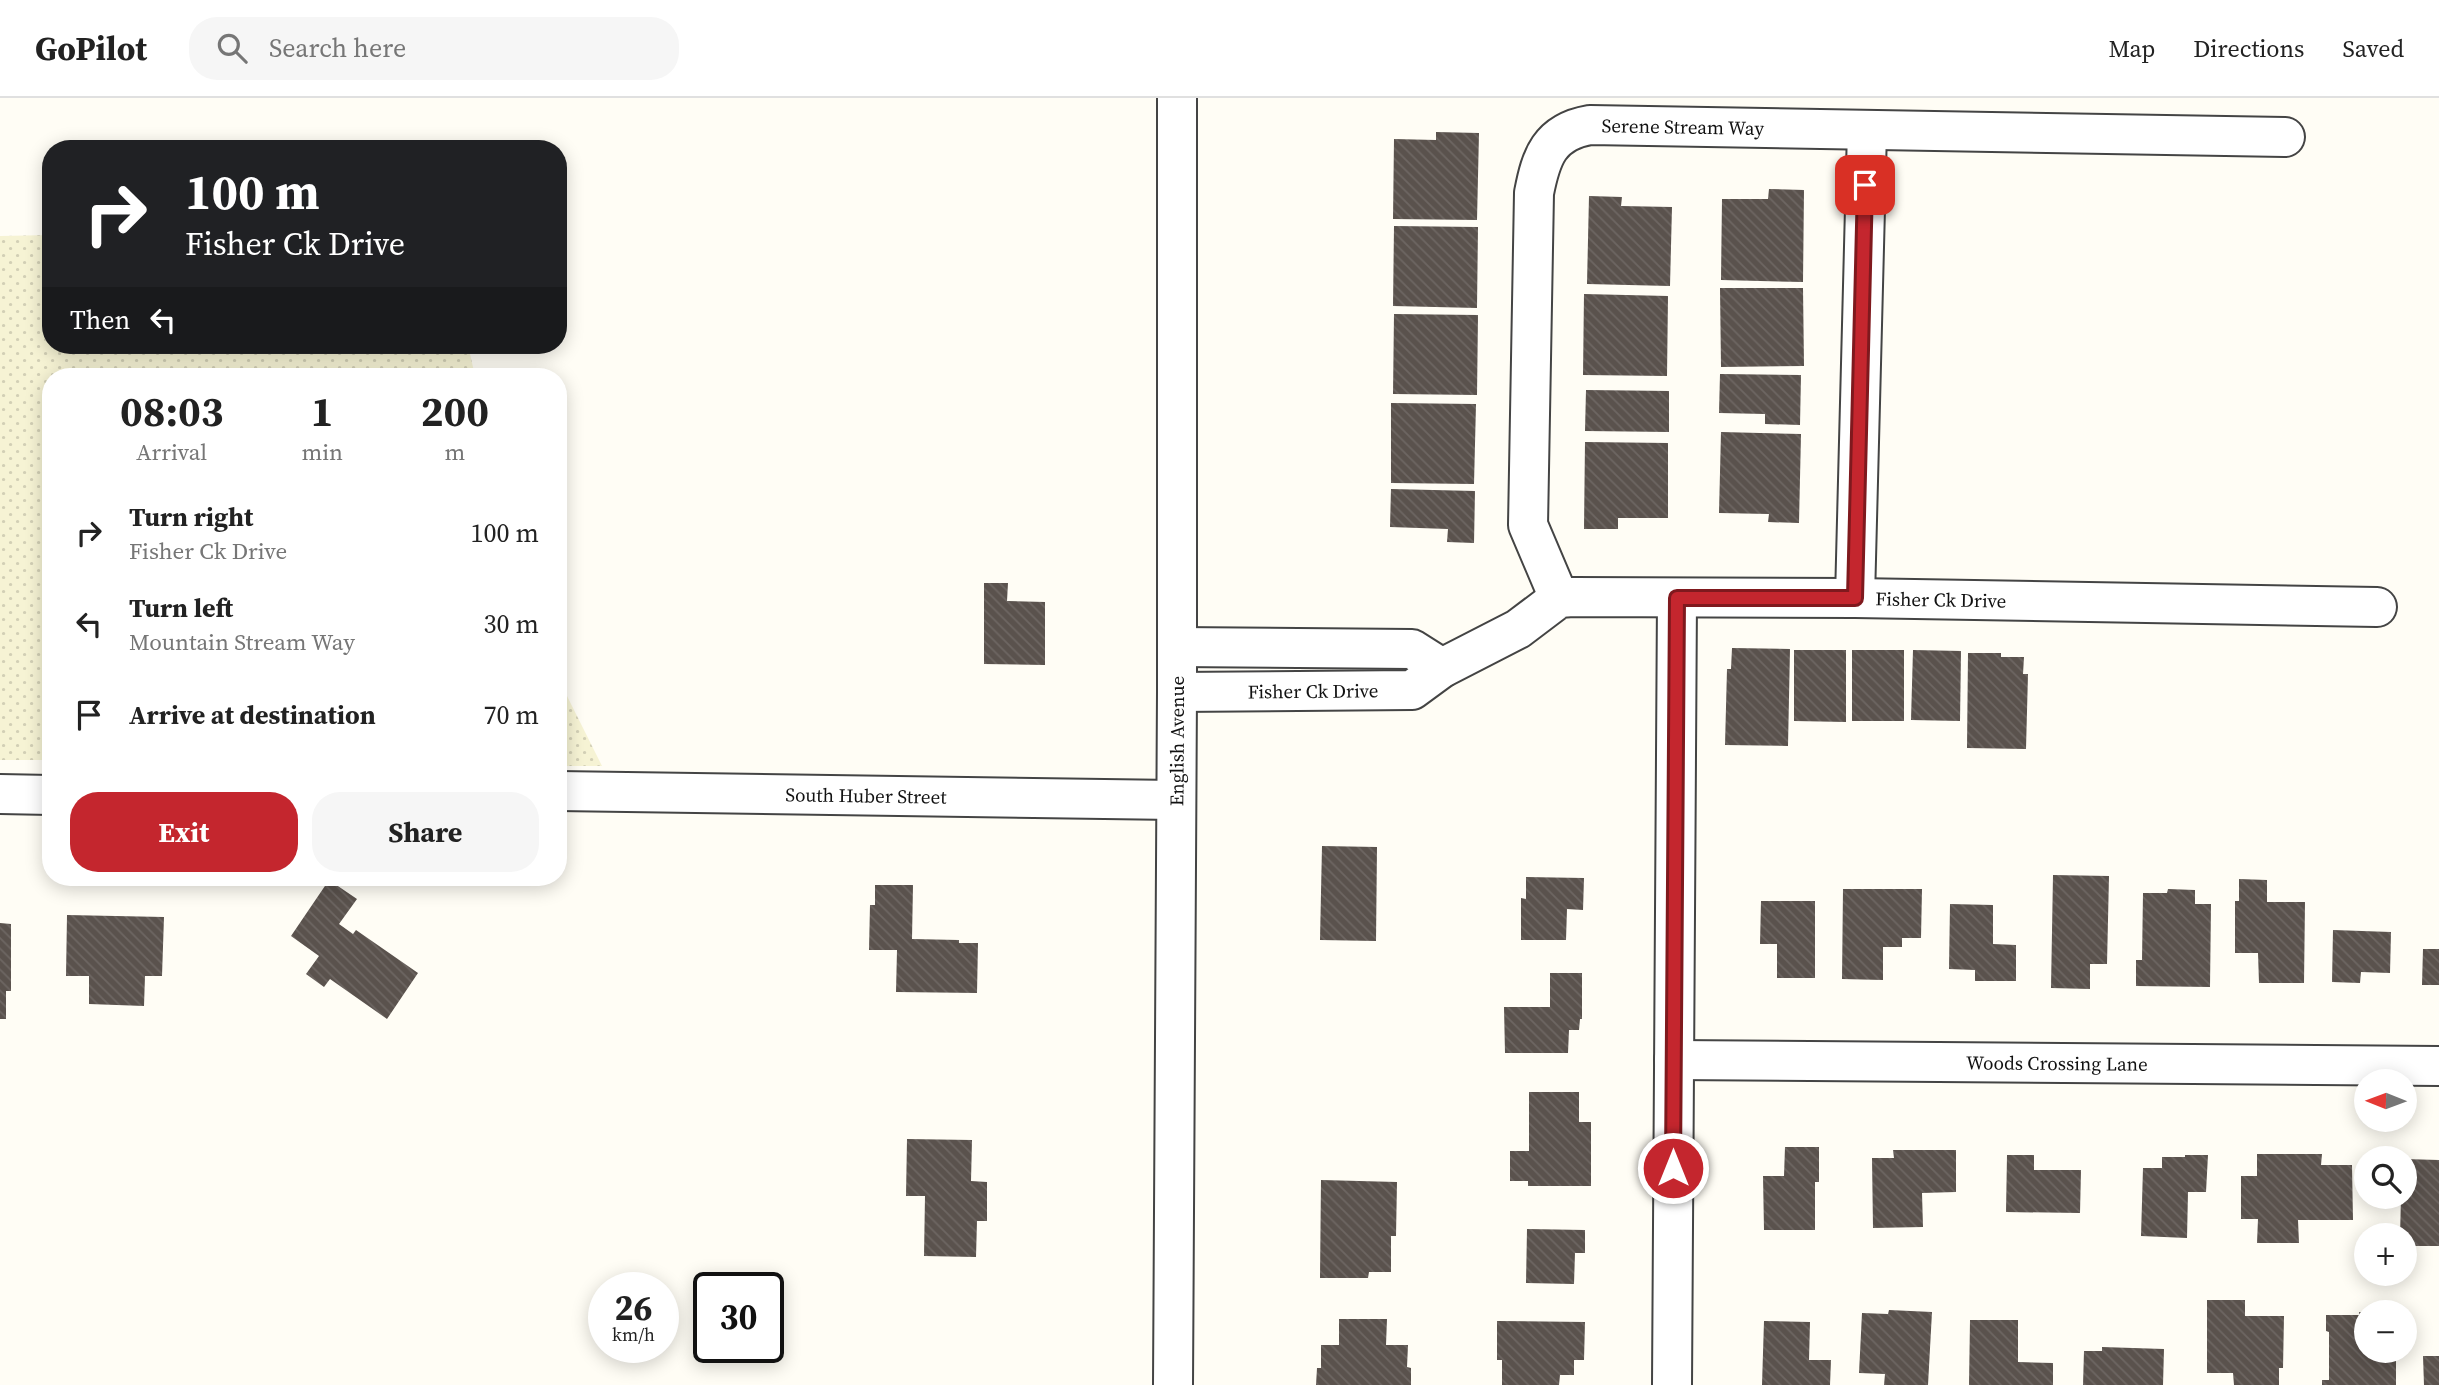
<!DOCTYPE html>
<html lang="en">
<head>
<meta charset="utf-8">
<style>
	:root { --surface:#fff; --page:#f6f6f6; --text:#222; --muted:#767676; --line:#e0e0e0; --accent:#c4262e }
	body { margin:0; font-family:"Source Serif 4",serif; background:var(--page); color:var(--text); height:100vh; display:flex; flex-direction:column; font-size:26px; white-space:nowrap }
	* { box-sizing:border-box; margin:0 }
	p { font-size:23px; color:var(--muted) }
	.icon { flex:none; width:38px; height:38px; fill:none; stroke:currentColor; stroke-width:2; stroke-linecap:round; stroke-linejoin:round }
	.map { position:relative; flex:1; overflow:hidden }
	.panel { position:absolute; left:42px; top:270px; width:525px; height:518px; display:flex; flex-direction:column; background:var(--surface); border-radius:28px; box-shadow:0 4px 18px #0003 }
	.panel>* { flex:none }
	.guide { position:absolute; left:42px; top:42px; width:525px; height:214px; border-radius:28px; box-shadow:0 4px 18px #0003; background:#202124; color:#fff; overflow:hidden }
	.needle { width:46px; rotate:271deg }
	.tools { position:absolute; left:2354px; top:971px; display:grid; gap:14px }
	.tools a { display:grid; place-items:center; width:63px; height:63px; border-radius:50%; background:var(--surface); box-shadow:0 4px 18px #0003; font-size:35px }
	.speed { position:absolute; left:588px; top:1174px; display:flex; gap:14px; font-size:35px; font-weight:700; text-align:center }
	.speed>* { display:grid; place-content:center; width:91px; height:91px; border-radius:50%; background:var(--surface); box-shadow:0 4px 18px #0003; line-height:1 }
	.speed small { font-size:18px; font-weight:400 }
	.speed .limit { border:4px solid #111; border-radius:10px; background:#fff; color:#111 }
	.pin { position:absolute; display:grid; place-items:center; width:60px; height:60px; color:#fff; margin:-30px; border-radius:14px; box-shadow:0 4px 10px #0006 }
	.me { position:absolute; width:77px; margin:-38px; rotate:0deg; stroke-linejoin:round; filter:drop-shadow(0 0 5px #0008) }
	.turn { display:flex; align-items:center; gap:24px; height:147px; padding:0 28px; font-size:32px }
	.turn .icon { width:91px; height:91px; stroke-width:2.5 }
	.turn b { display:block; font-size:49px; line-height:60px }
	.then { display:flex; align-items:center; height:66px; padding:0 28px; background:#0003; gap:14px; font-size:26px }
	.eta { display:flex; justify-content:space-evenly; align-items:center; height:119px; text-align:center }
	.eta b { font-size:42px; font-weight:700; line-height:49px }
	.primary-button { display:flex; gap:14px; margin-top:auto; padding:14px 28px }
	.primary-button a { flex:1; height:80px; border-radius:28px; background:var(--accent); color:#fff; font-size:28px; font-weight:700; line-height:80px; text-align:center }
	.primary-button a+a { background:var(--page); color:var(--text) }
	ul { padding:0; list-style:none }
	li { display:flex; align-items:center; gap:21px; height:91px; padding:0 28px }
	li div { flex:1 }
	li b { display:block; font-size:26px }
	li em { font-style:normal }
	header { display:flex; align-items:center; gap:42px; box-sizing:border-box; height:98px; padding:0 35px; background:var(--surface); border-bottom:2px solid var(--line) }
	header strong { font-size:33px }
	nav { display:flex; gap:38px; margin-inline-start:auto; font-size:24px }
	.search { width:490px; height:63px; background:var(--page); display:flex; align-items:center; gap:18px; box-sizing:border-box; padding:0 24px; border-radius:28px; color:var(--muted); font-size:26px }
	.map>svg:first-child { display:block }
</style>
</head>
<body>
<header>
<strong>GoPilot</strong>
<div class="search"><svg class="icon" aria-label="search" viewBox="0 0 24 24"><circle cx="10" cy="10" r="6"/><path d="M15 15l6 6"/></svg>Search here</div>
<nav><a>Map</a><a>Directions</a><a>Saved</a></nav>
</header>
<div class="map">
<svg width="2439" height="1287" viewBox="0 0 2439 1287">
	<defs>
		<pattern id="farmland-dots" width="8" height="8" patternUnits="userSpaceOnUse" patternTransform="scale(1.75)"><rect width="8" height="8" fill="#f6f3d4"/><path d="M2 2h.1M6 6h.1" fill="none" stroke="#d2cfb5" stroke-width="1.8" stroke-linecap="round"/></pattern>
		<pattern id="building-back-hatch" width="6" height="6" patternUnits="userSpaceOnUse" patternTransform="scale(1.75)"><rect width="6" height="6" fill="#5a524d"/><path d="M-1 5l2 2M0 0l6 6M5-1l2 2" fill="none" stroke="#6d6662"/></pattern>
	</defs>
	<rect width="100%" height="100%" fill="#fffdf5"/>
	<g fill="url(#farmland-dots)">
		<path d="M51,137V247H468L475,278H51V662H0V138Z"/>
		<path d="M558,580L602,668H558Z"/>
	</g>
	<g fill="url(#building-back-hatch)">
		<path d="M1436,34L1479,35L1477,122L1393,121L1394,41L1436,42Z"/>
		<path d="M1769,91L1804,92L1803,184L1721,182L1722,101H1768Z"/>
		<path d="M1589,98L1622,99L1621,108L1672,109L1670,188L1587,186Z"/>
		<path d="M1394,128L1478,129L1477,210L1393,208Z"/>
		<path d="M1720,190H1803L1804,268L1721,269Z"/>
		<path d="M1584,196L1668,198L1667,278L1583,277Z"/>
		<path d="M1394,216L1478,217L1477,297L1393,296Z"/>
		<path d="M1720,276L1801,277L1800,327L1765,326V316L1719,315Z"/>
		<path d="M1586,292L1669,293V334L1585,333Z"/>
		<path d="M1391,305L1476,306L1474,386L1391,385Z"/>
		<path d="M1721,334L1801,336L1799,425L1768,424L1769,416L1719,415Z"/>
		<path d="M1585,344L1668,345V420H1618V431H1584Z"/>
		<path d="M1391,391L1475,393L1474,445L1447,444L1448,431L1390,429Z"/>
		<path d="M984,485H1008L1007,503L1045,504V567L984,566Z"/>
		<path d="M1732,550L1790,551L1788,648L1725,647L1727,571H1731Z"/>
		<path d="M1794,552H1846V624L1794,623Z"/>
		<rect x="1852" y="552" width="52" height="71"/>
		<path d="M1913,552L1961,553L1960,623L1911,622Z"/>
		<path d="M1968,555H2001V559H2024L2023,576H2028L2026,651L1967,650Z"/>
		<path d="M1322,748L1377,749L1376,843L1320,842Z"/>
		<path d="M2053,777L2109,778L2107,866H2090V891L2051,890Z"/>
		<path d="M1526,779L1584,780L1583,812L1567,811L1566,842H1521V800L1526,801Z"/>
		<path d="M2239,781L2267,782V804H2305L2304,885H2259L2258,855H2235V803H2239Z"/>
		<path d="M329,782L357,801L339,826L353,836L356,832L418,875L387,921L330,881L324,889L306,876L319,858L291,838Z"/>
		<path d="M875,787H913L912,841L959,842V845H978L977,895L896,894L897,852H869L870,807H875Z"/>
		<path d="M1843,791H1922L1921,840H1902V849H1883V882L1842,881Z"/>
		<path d="M2168,791L2195,792V806H2211L2210,889L2136,888V862H2142L2143,795H2167Z"/>
		<path d="M1761,803H1815V880H1777V846H1760Z"/>
		<path d="M1950,806L1993,807V846L2016,847V883H1975V872L1949,871Z"/>
		<path d="M67,817L164,819L162,878H145L144,908L89,906V878H66Z"/>
		<path d="M0,825L11,826V893H6V921H0Z"/>
		<path d="M2333,832L2391,834L2390,875L2361,874L2360,885L2332,884Z"/>
		<path d="M2423,851H2439V887H2422Z"/>
		<path d="M1550,875H1582V921H1580L1579,932H1569L1568,955H1505L1504,909H1550Z"/>
		<path d="M1529,994H1579V1024H1591V1088H1528V1083H1510V1053H1529Z"/>
		<path d="M907,1041L972,1042L971,1083L987,1084V1123H977L976,1159L924,1158L925,1098H906Z"/>
		<path d="M1785,1049H1819V1084H1815V1132H1764L1763,1078H1784Z"/>
		<path d="M1893,1052H1956V1094L1922,1095L1923,1129L1873,1130L1872,1060H1894Z"/>
		<path d="M2257,1056H2322L2321,1067H2352L2353,1122H2298L2299,1145H2257L2258,1121H2241V1078H2257Z"/>
		<path d="M2007,1057H2034V1072H2081L2080,1115L2006,1114Z"/>
		<path d="M2185,1057H2208L2206,1094H2188L2187,1140L2141,1138L2143,1070H2162V1059H2185Z"/>
		<path d="M2404,1061L2439,1062V1148H2404V1138H2400L2401,1099H2404Z"/>
		<path d="M1321,1082L1397,1084L1396,1138H1391V1174H1369L1368,1180H1320Z"/>
		<path d="M1527,1131L1585,1132V1155H1575L1574,1186L1526,1185Z"/>
		<path d="M2207,1202H2245V1218H2284L2283,1270H2279V1287H2234L2233,1275H2207Z"/>
		<path d="M1889,1212L1932,1214L1928,1287H1884L1885,1276L1859,1275L1862,1215L1888,1216Z"/>
		<path d="M2359,1214H2366V1253H2396V1287H2322V1282H2329V1234L2326,1233V1217H2359Z"/>
		<path d="M1339,1221H1387L1386,1247H1408L1407,1269L1411,1270V1287H1316L1317,1270H1321V1247H1339Z"/>
		<path d="M1970,1222H2018V1264L2053,1265V1287H1969Z"/>
		<path d="M1497,1223L1585,1224L1584,1262H1574V1277H1560L1559,1287H1502V1262H1497Z"/>
		<path d="M1764,1223L1810,1224L1809,1262H1831L1830,1287H1762Z"/>
		<path d="M2102,1249L2164,1251L2163,1287H2083L2084,1253H2102Z"/>
		<path d="M2423,1258H2439V1287H2424Z"/>
	</g>
	<g fill="none" stroke-linecap="round" stroke-linejoin="round">
		<defs>
			<g id="minor">
				<path id="s1" d="M1559,500L1528,427L1534,95C1541,59 1549,34 1590,27L2285,39"/>
				<path d="M1855,500L1867,32"/>
				<path d="M1177,549L1412,551L1442,570"/>
				<path id="s2" d="M1177,594L1412,592L1442,570L1518,531L1559,500L1573,499L1855,500L2377,509"/>
				<path id="s3" d="M558,693L1175,702"/>
				<path d="M0,696L51,697"/>
				<path id="s4" d="M1674,962L2439,968"/>
				<path id="s5" d="M1173,1287L1177,594V0"/>
				<path d="M1672,1287L1677,500"/>
			</g>
		</defs>
		<use href="#minor" stroke="#444" stroke-width="42"/>
		<use href="#minor" stroke="#fff" stroke-width="38"/>
	</g>
	<g fill="none" stroke-linecap="round" stroke-linejoin="round">
		<defs>
			<path id="route" d="M1673,1070L1677,500H1855L1865,87"/>
		</defs>
		<use href="#route" stroke="#7f191e" stroke-width="18"/>
		<use href="#route" stroke="#c4262e" stroke-width="12"/>
	</g>
	<g text-anchor="middle" stroke-width="7" stroke-linejoin="round" paint-order="stroke">
		<g font-size="19" fill="#111" stroke="#fff">
			<text dy="7" stroke="none"><textPath href="#s1" startOffset="600">Serene Stream Way</textPath></text>
			<text dy="7" stroke="none"><textPath href="#s2" startOffset="791">Fisher Ck Drive</textPath></text>
			<text dy="7" stroke="none"><textPath href="#s2" startOffset="136">Fisher Ck Drive</textPath></text>
			<text dy="7" stroke="none"><textPath href="#s5" startOffset="644">English Avenue</textPath></text>
			<text dy="7" stroke="none"><textPath href="#s3" startOffset="308">South Huber Street</textPath></text>
			<text dy="7" stroke="none"><textPath href="#s4" startOffset="383">Woods Crossing Lane</textPath></text>
		</g>
	</g>
</svg>
<div class="tools">
<a><svg class="needle" viewBox="-14 -14 28 28"><path d="M0-13l5 13h-10z" fill="#e53935"/><path d="M0 13l5-13h-10z" fill="#767676"/></svg></a>
<a><svg class="icon" aria-label="search" viewBox="0 0 24 24"><circle cx="10" cy="10" r="6"/><path d="M15 15l6 6"/></svg></a>
<a>+</a>
<a>−</a>
</div>
<div class="speed"><div>26<small>km/h</small></div><div class="limit">30</div></div>
<div class="pin" style="left:1865px;top:87px;background:#d93025"><svg class="icon" aria-label="arrive" viewBox="0 0 24 24"><path d="M6 21V4h12l-3 4 3 4H6"/></svg></div>
<svg class="me" style="left:1673px;top:1070px" viewBox="-20 -20 40 40"><circle r="17" fill="#c4262e" stroke="#fff" stroke-width="3"/><path d="M0-11L8 9 0 5-8 9z" fill="#fff"/></svg>
<div class="guide">
<div class="turn"><svg class="icon" aria-label="right" viewBox="0 0 24 24"><path d="M7 20v-9h11M14 6l5 5-5 5"/></svg><div><b>100 m</b>Fisher Ck Drive</div></div>
<div class="then">Then<svg class="icon" aria-label="left" viewBox="0 0 24 24"><path d="M17 20v-9H6M10 6l-5 5 5 5"/></svg></div>
</div>
<section class="panel">
<div class="eta">
<div><b>08:03</b><p>Arrival</p></div>
<div><b>1</b><p>min</p></div>
<div><b>200</b><p>m</p></div>
</div>
<ul>
<li><svg class="icon" aria-label="right" viewBox="0 0 24 24"><path d="M7 20v-9h11M14 6l5 5-5 5"/></svg><div><b>Turn right</b><p>Fisher Ck Drive</p></div><em>100 m</em></li>
<li><svg class="icon" aria-label="left" viewBox="0 0 24 24"><path d="M17 20v-9H6M10 6l-5 5 5 5"/></svg><div><b>Turn left</b><p>Mountain Stream Way</p></div><em>30 m</em></li>
<li><svg class="icon" aria-label="arrive" viewBox="0 0 24 24"><path d="M6 21V4h12l-3 4 3 4H6"/></svg><div><b>Arrive at destination</b></div><em>70 m</em></li>
</ul>
<div class="primary-button"><a>Exit</a><a>Share</a></div>
</section>
</div>
</body>
</html>
